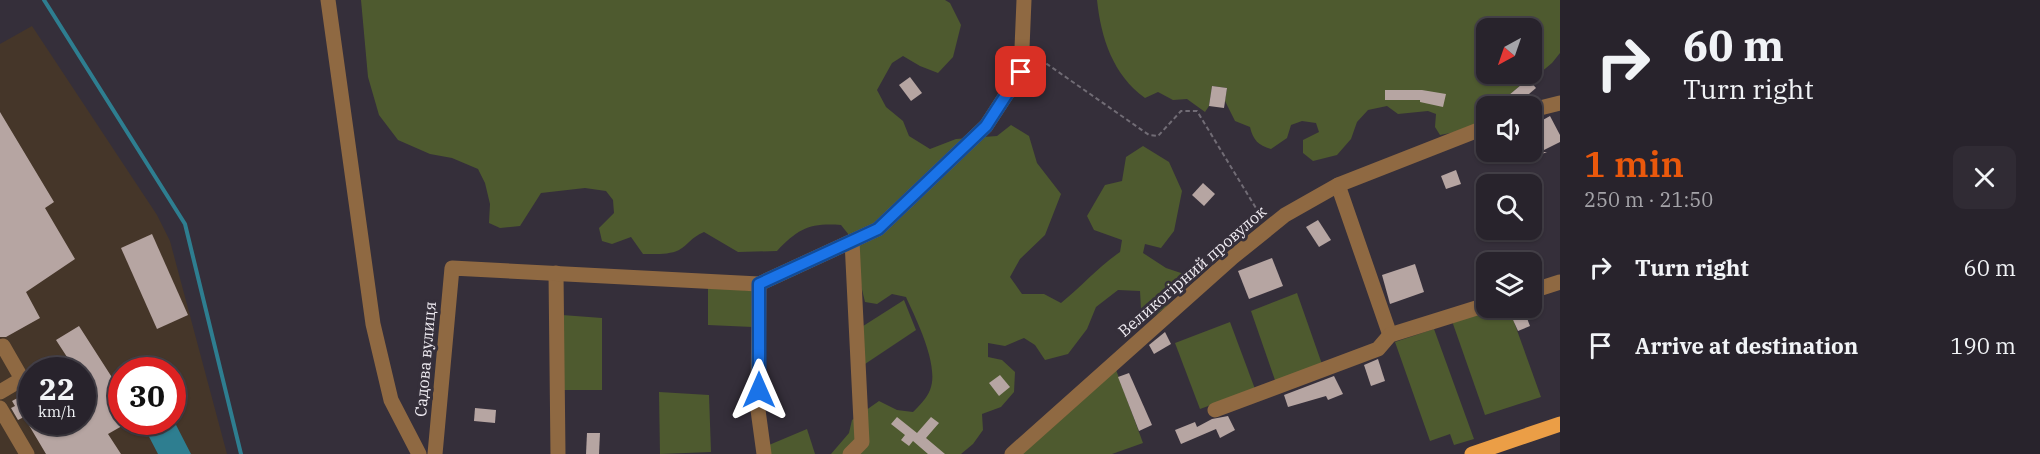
<!DOCTYPE html>
<html lang="en">
<head>
<meta charset="utf-8">
<style>
	:root { --surface:#28232c; --page:#302b34; --text:#f1f3f6; --muted:#a5a4a9; --line:#444048; --accent:#ea580c }
	body { margin:0; font-family:"IBM Plex Serif",serif; background:var(--page); color:var(--text); height:100vh; display:flex; flex-direction:column; font-size:22px; white-space:nowrap }
	* { box-sizing:border-box; margin:0 }
	p { font-size:20px; color:var(--muted) }
	.icon { flex:none; width:33px; height:33px; fill:none; stroke:currentColor; stroke-width:2; stroke-linecap:round; stroke-linejoin:round }
	.map { position:relative; flex:1; overflow:hidden }
	.side { display:flex; flex-direction:column; background:var(--surface); width:480px }
	.side>* { flex:none }
	.guide { background:#28232c; color:var(--text); overflow:hidden }
	.needle { width:39px; rotate:220deg }
	.buttons { position:absolute; left:1476px; top:18px; display:grid; gap:12px }
	.buttons a { display:grid; place-items:center; width:66px; height:66px; border-radius:12px; background:var(--surface); box-shadow:0 2px 4px #0004,0 0 0 2px var(--line); font-size:30px }
	.speed { position:absolute; left:18px; top:357px; display:flex; gap:12px; font-size:30px; font-weight:700; text-align:center }
	.speed>* { display:grid; place-content:center; width:78px; height:78px; border-radius:50%; background:var(--surface); box-shadow:0 2px 4px #0004,0 0 0 2px var(--line); line-height:1 }
	.speed small { font-size:15px; font-weight:400 }
	.speed .limit { border:9px solid #d22; background:#fff; color:#111 }
	.pin { position:absolute; display:grid; place-items:center; width:51px; height:51px; color:#fff; margin:-26px; border-radius:12px; box-shadow:0 3px 9px #0006 }
	.me { position:absolute; width:66px; margin:-33px; rotate:0deg; stroke-linejoin:round; filter:drop-shadow(0 0 4px #0008) }
	.turn { display:flex; align-items:center; gap:21px; height:126px; padding:0 24px; font-size:27px }
	.turn .icon { width:78px; height:78px; stroke-width:2.5 }
	.turn b { display:block; font-size:42px; line-height:51px }
	.round { display:grid; place-items:center; flex:none; width:63px; height:63px; border-radius:12px; background:var(--page) }
	.headline { display:flex; align-items:center; justify-content:space-between; height:102px; padding:0 24px }
	h1 { font-size:36px; font-weight:600; line-height:45px; color:var(--accent) }
	ul { padding:0; list-style:none }
	li { display:flex; align-items:center; gap:18px; height:78px; padding:0 24px }
	li div { flex:1 }
	li b { display:block; font-size:22px }
	li em { font-style:normal }
	main { display:flex; flex:1; min-height:0 }
	.map>svg:first-child { display:block }
</style>
</head>
<body>
<main>
<div class="map">
<svg width="1560" height="454" viewBox="0 0 1560 454">
	<rect width="100%" height="100%" fill="#352f3a"/>
	<path fill="#453629" fill-rule="evenodd" d="M32,26L157,215L170,241L227,454H0V44ZM32,370H82V422H32ZM122,370H172V422H122Z"/>
	<g fill="#4e5a2f" fill-rule="evenodd">
		<path d="M361,0H945L950,3L961,25L953,57L938,73L920,66L903,56L892,63L877,90L886,107L903,121L909,136L930,149L956,139L997,136L1011,125L1029,136L1037,163L1061,194L1045,235L1020,259L1010,277L1022,294H1044L1061,303C1081,287 1098,267 1120,252L1122,240L1094,230L1087,216L1105,185L1122,181L1126,157L1143,146L1169,162L1182,191L1174,231L1161,248L1145,244L1143,253L1166,268L1187,275L1165,308L1151,318L1141,309L1140,291L1118,290L1096,307L1087,329L1068,354L1045,360L1035,345L1024,338L1005,346L988,343V357L1002,360L1015,372L1014,392L1001,407L982,414L983,430L973,444L961,454H831L849,433L852,420L879,401L897,410L913,412C919,406 927,398 930,390C940,366 916,319 906,297L892,294L877,304L865,302L849,235L841,225C810,223 799,228 777,251L738,252L704,232C690,238 688,245 679,250C669,255 654,254 643,254L631,237L612,244L602,241L599,228L614,213L613,200L606,191L585,188L541,193L520,226L500,228L489,223L490,204L485,183L478,169L452,158L430,154L398,140L379,115L368,77Z"/>
		<path d="M1097,0H1560V53L1552,63L1540,73L1526,75L1523,83L1499,104V106H1486V121L1466,130L1440,135L1435,127L1436,114L1428,111L1398,114L1387,106L1368,110L1357,122L1351,139L1337,155L1313,161L1303,153V140L1319,132L1316,123L1302,121L1291,125L1287,138L1271,149C1258,145 1253,140 1250,127L1235,121L1225,101L1227,88L1212,86L1209,106L1205,112L1187,99L1173,100L1158,92L1145,98C1113,75 1101,38 1097,0ZM1486,28H1532V74H1486Z"/>
		<path d="M708,287L754,291L753,327L708,325Z"/>
		<path d="M1297,293L1323,367L1276,383L1251,311Z"/>
		<path d="M904,300L916,330L862,366L860,328Z"/>
		<path d="M1495,308H1509L1541,397L1485,415L1452,321Z"/>
		<path d="M562,315L602,318V390H562Z"/>
		<path d="M1230,322L1255,389L1200,409L1175,343Z"/>
		<path d="M1434,329L1474,439L1454,445L1450,434L1430,441L1395,342Z"/>
		<path d="M1115,367L1143,443L1112,454H1018Z"/>
		<path d="M659,392L709,395L711,452L660,454Z"/>
		<path d="M807,429L815,454H770L769,445Z"/>
	</g>
	<path fill="#2e7e90" d="M173,418V419L191,454H158L145,429C151,419 162,422 172,422Z"/>
	<g fill="none" stroke-linecap="round" stroke-linejoin="round">
		<path stroke="#2e7e90" stroke-width="4" d="M44,0L185,224L241,454"/>
	</g>
	<g fill="#b6a5a2">
		<path d="M910,77L922,93L911,101L899,85Z"/>
		<path d="M1528,79L1536,88L1515,106H1496Z"/>
		<path d="M1212,86L1227,88L1224,108L1209,106Z"/>
		<path d="M1385,90H1422L1446,94L1443,107L1420,102V100H1385Z"/>
		<path d="M0,112L54,202L45,208L75,259L26,292L40,318L6,337H0Z"/>
		<path d="M1550,116L1560,135V142L1540,152H1547L1520,163L1515,152H1532V126Z"/>
		<path d="M1456,170L1461,184L1446,189L1441,176Z"/>
		<path d="M1203,183L1215,194L1204,206L1192,195Z"/>
		<path d="M1318,220L1331,240L1319,247L1306,227Z"/>
		<path d="M152,234L188,315L157,329L121,248Z"/>
		<path d="M1272,258L1283,286L1249,299L1238,271Z"/>
		<path d="M1415,264L1424,292L1390,304L1382,275Z"/>
		<path d="M1516,308H1523L1530,326L1518,331L1509,311Z"/>
		<path d="M79,326L122,393V426L108,434L121,454H46L24,417L18,420L11,408L15,406L12,401L25,394L23,390L30,384L32,380V422H82V370H44L67,357L56,340Z"/>
		<path d="M1165,332L1171,344L1154,354L1149,345Z"/>
		<path d="M1378,359L1385,381L1371,386L1364,365Z"/>
		<path d="M1129,373L1152,425L1139,431L1118,377Z"/>
		<path d="M1000,375L1010,387L999,396L989,383Z"/>
		<path d="M1334,376L1343,394L1328,400L1326,396L1288,407L1284,395Z"/>
		<path d="M475,408L496,410L495,423L474,421Z"/>
		<path d="M1228,416L1235,430L1220,438L1216,429L1181,444L1175,430L1195,422L1197,427L1212,419Z"/>
		<path d="M897,417L917,433L931,417L939,423L926,438L945,454H928L913,441L909,446L901,440L905,435L891,424Z"/>
		<path d="M587,433H600L599,454H586Z"/>
	</g>
	<g fill="none" stroke-linecap="round" stroke-linejoin="round">
		<path stroke="#716c75" stroke-width="2" stroke-dasharray="4.5 3" stroke-linecap="butt" d="M1034,55L1149,135L1158,136L1181,111H1197L1262,218"/>
		<g stroke="#8f6942" stroke-width="15">
			<path d="M328,0L373,324L391,400L419,454"/>
			<path d="M1532,110L1560,103"/>
			<path d="M1338,185L1390,335"/>
			<path d="M556,273L558,454"/>
			<path d="M759,284L758,410L764,454"/>
			<path d="M1532,291L1560,282"/>
			<path d="M0,392L22,379L3,346"/>
			<path d="M0,408L27,454"/>
			<path d="M1215,410L1378,349L1390,335L1486,305"/>
			<path d="M435,454L452,268L759,284L878,229L986,126L1021,72L1024,0"/>
			<path d="M850,454L862,442L852,241"/>
			<path d="M1012,454L1233,257L1285,215L1338,185L1486,127"/>
		</g>
		<path stroke="#eb9e46" stroke-width="15" d="M1472,454L1560,424"/>
	</g>
	<g fill="none" stroke-linecap="round" stroke-linejoin="round">
		<defs>
			<path id="route" d="M759,390V284L878,229L986,126L1021,72"/>
		</defs>
		<use href="#route" stroke="#114b97" stroke-width="15"/>
		<use href="#route" stroke="#1a73e8" stroke-width="10"/>
	</g>
	<g text-anchor="middle" stroke-width="6" stroke-linejoin="round" paint-order="stroke">
		<g font-size="16" fill="#f0ecf3" stroke="#352f3a">
			<text transform="translate(1192 271) rotate(-41)" y="6">Великогірний провулок</text>
			<text transform="translate(425 359) rotate(-85)" y="6">Садова вулиця</text>
		</g>
	</g>
</svg>
<div class="buttons">
<a><svg class="needle" viewBox="-14 -14 28 28"><path d="M0-13l5 13h-10z" fill="#e53935"/><path d="M0 13l5-13h-10z" fill="#a5a4a9"/></svg></a>
<a><svg class="icon" aria-label="sound" viewBox="0 0 24 24"><path d="M4 9h4l5-4v14l-5-4H4zM17 9q2 3 0 6"/></svg></a>
<a><svg class="icon" aria-label="search" viewBox="0 0 24 24"><circle cx="10" cy="10" r="6"/><path d="M15 15l6 6"/></svg></a>
<a><svg class="icon" aria-label="layers" viewBox="0 0 24 24"><path d="M12 4l9 5-9 5-9-5zM3 14l9 5 9-5"/></svg></a>
</div>
<div class="speed"><div>22<small>km/h</small></div><div class="limit">30</div></div>
<div class="pin" style="left:1021px;top:72px;background:#d93025"><svg class="icon" aria-label="arrive" viewBox="0 0 24 24"><path d="M6 21V4h12l-3 4 3 4H6"/></svg></div>
<svg class="me" style="left:759px;top:390px" viewBox="-20 -20 40 40"><path d="M0-17L14 15 0 8-14 15z" fill="#1a73e8" stroke="#fff" stroke-width="4"/></svg>
</div>
<section class="side">
<div class="guide">
<div class="turn"><svg class="icon" aria-label="right" viewBox="0 0 24 24"><path d="M7 20v-9h11M14 6l5 5-5 5"/></svg><div><b>60 m</b>Turn right</div></div>
</div>
<div class="headline"><div><h1>1 min</h1><p>250 m · 21:50</p></div><a class="round"><svg class="icon" aria-label="close" viewBox="0 0 24 24"><path d="M6 6l12 12M18 6L6 18"/></svg></a></div>
<ul>
<li><svg class="icon" aria-label="right" viewBox="0 0 24 24"><path d="M7 20v-9h11M14 6l5 5-5 5"/></svg><div><b>Turn right</b></div><em>60 m</em></li>
<li><svg class="icon" aria-label="arrive" viewBox="0 0 24 24"><path d="M6 21V4h12l-3 4 3 4H6"/></svg><div><b>Arrive at destination</b></div><em>190 m</em></li>
</ul>
</section>
</main>
</body>
</html>
